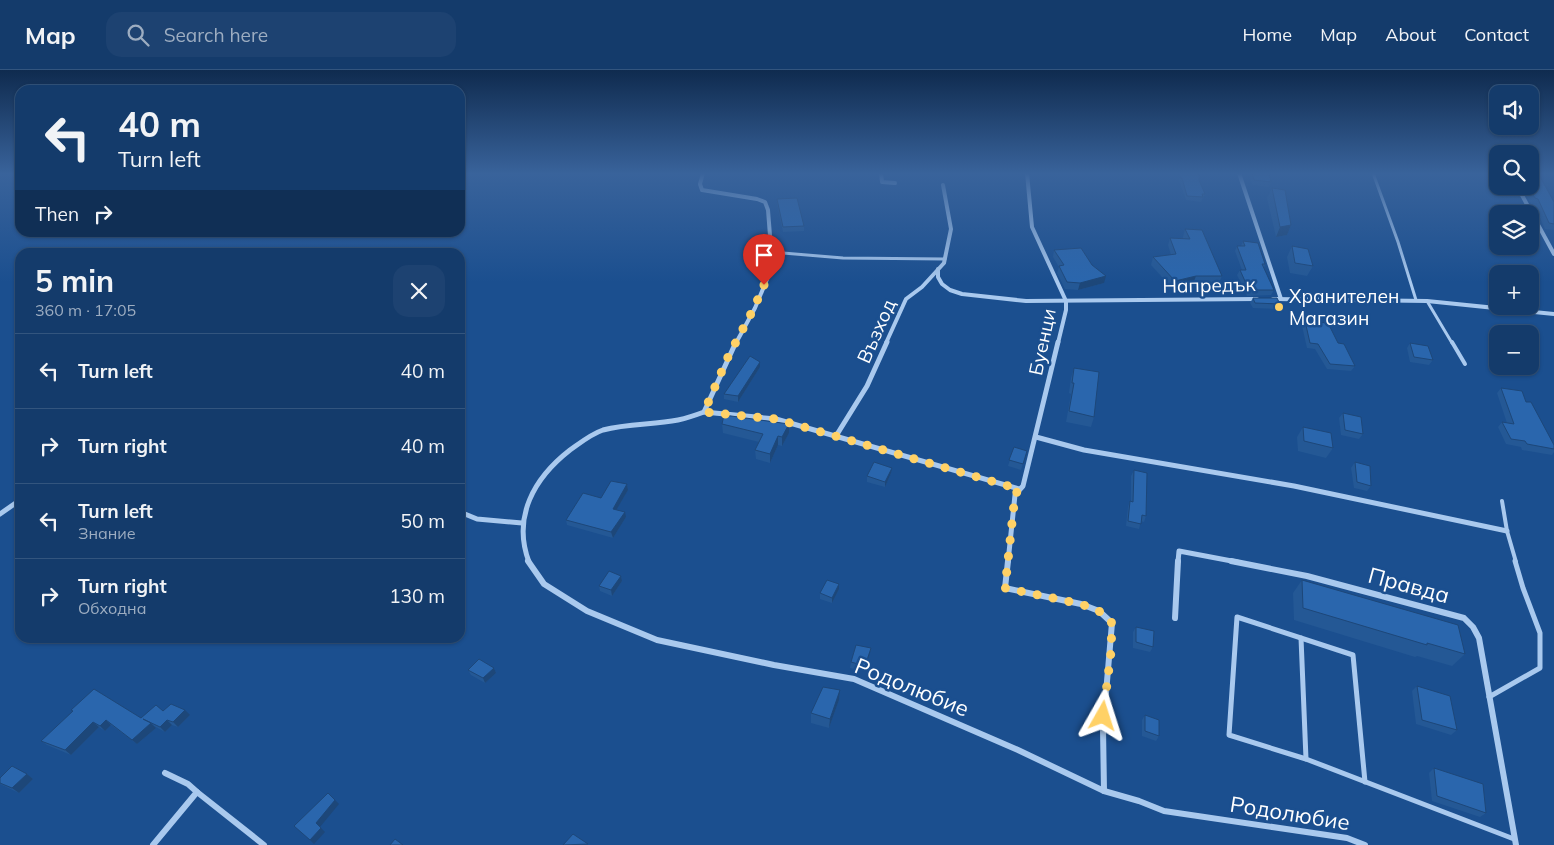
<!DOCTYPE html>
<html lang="en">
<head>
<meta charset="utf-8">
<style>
	:root { --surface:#143b6b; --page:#1d4271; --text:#f1f3f6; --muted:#9dadc1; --line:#33557e }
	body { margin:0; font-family:Mulish,sans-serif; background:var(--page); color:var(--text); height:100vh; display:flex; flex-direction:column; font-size:19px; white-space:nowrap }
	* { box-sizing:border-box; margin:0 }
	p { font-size:16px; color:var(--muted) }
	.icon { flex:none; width:28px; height:28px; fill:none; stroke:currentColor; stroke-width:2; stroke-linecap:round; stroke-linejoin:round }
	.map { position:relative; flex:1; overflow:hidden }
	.drawer { position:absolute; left:15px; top:178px; width:450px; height:395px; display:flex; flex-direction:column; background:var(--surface); border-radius:15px; box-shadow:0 1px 4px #0004,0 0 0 1px var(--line) }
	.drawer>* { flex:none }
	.guide { position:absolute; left:15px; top:15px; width:450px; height:152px; border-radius:15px; box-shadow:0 1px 4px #0004,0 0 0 1px var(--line); background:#143b6b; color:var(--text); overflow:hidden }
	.controls { position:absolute; left:1489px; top:15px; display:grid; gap:10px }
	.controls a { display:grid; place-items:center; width:50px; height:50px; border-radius:10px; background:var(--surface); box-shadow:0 1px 4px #0004,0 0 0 1px var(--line); font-size:25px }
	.pin { position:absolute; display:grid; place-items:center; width:42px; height:42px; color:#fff; margin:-51px -21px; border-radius:50% 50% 50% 0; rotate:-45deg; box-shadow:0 0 5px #0007 }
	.pin .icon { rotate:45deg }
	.me { position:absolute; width:55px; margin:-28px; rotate:6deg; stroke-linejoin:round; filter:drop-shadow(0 0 4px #0008) }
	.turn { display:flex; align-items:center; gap:18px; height:105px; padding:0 20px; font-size:22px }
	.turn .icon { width:65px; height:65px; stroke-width:2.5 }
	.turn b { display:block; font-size:35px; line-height:42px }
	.then { display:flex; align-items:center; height:48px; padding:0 20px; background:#0003; gap:10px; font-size:19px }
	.round { display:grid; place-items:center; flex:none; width:52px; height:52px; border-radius:15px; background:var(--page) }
	.head { display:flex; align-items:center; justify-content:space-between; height:85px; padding:0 20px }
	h1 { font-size:30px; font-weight:700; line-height:38px }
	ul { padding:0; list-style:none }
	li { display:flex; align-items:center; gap:15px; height:75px; padding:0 20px; border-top:1px solid var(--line) }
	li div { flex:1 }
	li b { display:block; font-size:19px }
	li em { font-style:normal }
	header { display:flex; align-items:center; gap:30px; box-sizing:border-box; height:70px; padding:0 25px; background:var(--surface); border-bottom:1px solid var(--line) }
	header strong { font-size:24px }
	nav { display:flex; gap:28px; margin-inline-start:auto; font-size:18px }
	.search { width:350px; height:45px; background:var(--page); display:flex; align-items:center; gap:12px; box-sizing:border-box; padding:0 18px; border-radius:15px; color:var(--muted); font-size:19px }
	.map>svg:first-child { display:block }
</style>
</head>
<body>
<header>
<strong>Map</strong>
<div class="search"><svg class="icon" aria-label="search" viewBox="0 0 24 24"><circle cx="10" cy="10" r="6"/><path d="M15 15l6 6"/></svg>Search here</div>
<nav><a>Home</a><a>Map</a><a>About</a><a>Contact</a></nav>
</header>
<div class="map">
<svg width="1554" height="775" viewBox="0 0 1554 775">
	<rect width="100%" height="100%" fill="#1b4f8f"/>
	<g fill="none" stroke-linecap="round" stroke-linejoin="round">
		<g stroke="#a9c9ee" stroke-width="3">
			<path d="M1373,103L1398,172L1416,230"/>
			<path d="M771,182L843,188L945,189"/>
			<path d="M1427,231L1452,273"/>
		</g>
		<g stroke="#a9c9ee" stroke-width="4">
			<path d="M1452,272L1465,294"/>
			<path d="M1502,431L1507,461L1516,492"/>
		</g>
		<g stroke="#a9c9ee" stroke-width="5">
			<path d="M1301,568L1306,689L1514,769"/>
			<path d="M1489,627L1540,598V563L1523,518L1515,491"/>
			<path d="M1306,689L1229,665L1237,547L1353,585L1365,712"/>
		</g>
		<g stroke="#a9c9ee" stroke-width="4">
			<path d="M703,103L700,114L702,120L757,129L765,132L768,140L772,191L770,202L755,238L736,273"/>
			<path d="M881,103L882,112L895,113"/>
			<path d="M1027,103L1032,157L1066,231V240L1058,273"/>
			<path d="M1239,103L1281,229"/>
			<path d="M1517,116L1554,184"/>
			<path d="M938,199V207L942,214L950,220L962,224L1026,231L1257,229"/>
			<path d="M1273,229L1427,231L1554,244"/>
			<path d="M886,273L906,229L922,217L944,193L951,159L943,115"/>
		</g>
		<g stroke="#a9c9ee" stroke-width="5">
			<path d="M704,342L776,349L1019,419"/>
			<path d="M836,366L867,316L887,272"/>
			<path d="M1036,367L1084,380L1294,416L1507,461"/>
			<path d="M460,442L477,449L522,453"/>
			<path d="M0,444L20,430"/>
			<path d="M529,492C512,447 534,408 570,380C580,373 591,364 603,360C628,353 653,355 678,350C687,348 696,345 704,342L736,272"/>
			<path d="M1008,492L1015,425L1023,416L1058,272"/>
			<path d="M1178,492L1179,481L1237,492"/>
		</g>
		<g stroke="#a9c9ee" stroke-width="6">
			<path d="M528,491L544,514L587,541L657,570L774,595L854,609L1018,680L1104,721L1139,731L1164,741L1347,768L1365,775"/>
			<path d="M1008,491L1005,518L1081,534L1099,541L1112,553L1103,658L1104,721"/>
			<path d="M1231,491L1307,506L1464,548L1473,557L1479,568L1516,775"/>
			<path d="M1175,548L1178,491"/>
			<path d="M197,722L264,775"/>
			<path d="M153,775L197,722L188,714L165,703"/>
		</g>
	</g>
	<g fill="#245895">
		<path d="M1179,103H1196L1205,124L1201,132L1186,130L1180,113L1179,112Z"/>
		<path d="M1249,103H1269L1271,112L1269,117L1252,115Z"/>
		<rect x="1493" y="103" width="5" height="2"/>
		<path d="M1530,103L1554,132V160L1545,159L1534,135L1531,134L1523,119L1525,116H1530Z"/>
		<path d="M1272,118L1291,155L1287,165L1276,167L1267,128Z"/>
		<path d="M777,129L804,156V161L783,162L777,134Z"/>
		<path d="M1185,159L1222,206L1219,213L1193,214L1172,218L1151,195L1153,187L1171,185L1168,175L1170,168L1183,169V167Z"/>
		<path d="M1243,171L1265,194L1264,198L1274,220L1271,225L1247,226L1237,205L1240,200H1242L1235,181L1237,176H1241Z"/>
		<path d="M1292,176L1313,196L1307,206L1290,203L1287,187Z"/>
		<path d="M1054,180L1104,213L1078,220L1065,219L1057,203L1059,197L1053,187Z"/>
		<path d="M1253,228L1280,234L1278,239L1253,238L1250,233Z"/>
		<path d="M1305,251L1338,273L1355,296L1351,301L1327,299L1315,279L1307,278L1302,256Z"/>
		<path d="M1410,273L1433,290L1429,295L1410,292L1407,278Z"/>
		<path d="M760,297L738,332L724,329V324Z"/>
		<path d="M1074,298L1094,347L1091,357L1066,352L1071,324L1069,323L1071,308Z"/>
		<path d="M1501,318L1526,332L1554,375V382L1552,385L1522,380L1521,377L1506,374L1498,357L1502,352L1507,353L1497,323Z"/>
		<path d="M1343,343L1363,364L1359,369L1341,365L1339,348Z"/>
		<path d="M722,354L789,363L782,376L778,375L770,393L756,389L755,380L759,372L723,363Z"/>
		<path d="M1303,357L1333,378L1326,388L1298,381L1297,367Z"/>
		<path d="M1014,377L1027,381L1021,400L1008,396Z"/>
		<path d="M1355,392L1371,416L1367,421L1354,418L1351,398Z"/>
		<path d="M1134,400L1146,446L1144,452L1141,451L1139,459L1126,456L1128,437L1130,431H1131V406Z"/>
		<path d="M891,403L885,417L867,412V406Z"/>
		<path d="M627,414L628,420L616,440L626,447L613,468L567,455L566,450L601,428Z"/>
		<path d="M621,506L622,511L612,526L600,521L599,516Z"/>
		<path d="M1302,510L1465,584L1452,596L1417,586L1415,587L1294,550L1293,523Z"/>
		<path d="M839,514V519L832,533L820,529V523Z"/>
		<path d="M1136,557L1153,577L1150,582L1133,578V562Z"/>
		<path d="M871,578L870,583L864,601L850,598L851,592Z"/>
		<path d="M494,598L496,603L485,613L471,605L468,600Z"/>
		<path d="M1417,616L1457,660L1451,665L1416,654L1412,621Z"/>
		<path d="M840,620L839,630L829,658L811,653V643Z"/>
		<path d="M71,640L141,648L163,641L190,645L178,657L172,655L165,662L154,656L156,658L137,674L111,655L105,661L99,657L71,685L47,675L41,671L73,641Z"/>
		<path d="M1145,645L1159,666L1156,671L1142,666V650Z"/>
		<path d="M1434,698L1486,743L1480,747L1432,731L1429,703Z"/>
		<path d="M27,704L33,709L19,723L0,714V708Z"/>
	</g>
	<g fill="#1d4779">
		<path d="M1291,155L1287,165L1276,167L1280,157Z"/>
		<path d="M1106,206L1104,213L1078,220L1080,213Z"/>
		<path d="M1196,206L1193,214L1172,218L1175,211Z"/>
		<path d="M760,292V297L738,332V326Z"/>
		<path d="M789,354V363L782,376V367Z"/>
		<path d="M778,366V375L770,393V384Z"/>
		<path d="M892,398L891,403L885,417V412Z"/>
		<path d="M627,414L628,420L614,444L613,439Z"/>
		<path d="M625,442L626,447L613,468L611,462Z"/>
		<path d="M621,506L622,511L612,526L611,520Z"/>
		<path d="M839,514V519L832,533V528Z"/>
		<path d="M871,578L870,583L864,601L865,596Z"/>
		<path d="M494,598L496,603L485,613L483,608Z"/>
		<path d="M840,620L839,630L829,658L830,649Z"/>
		<path d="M185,640L190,645L178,657L173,652Z"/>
		<path d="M106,650L111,655L105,661L100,656Z"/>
		<path d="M167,650L172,655L165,662L160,657Z"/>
		<path d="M93,652L99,657L71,685L65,680Z"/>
		<path d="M151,653L156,658L137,674L132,670Z"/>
		<path d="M27,704L33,709L19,723L12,718Z"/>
		<path d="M335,730L339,734L320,757L316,753Z"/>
		<path d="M321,758L325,762L314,774L310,770Z"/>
	</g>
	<g fill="#2a66ad" stroke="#1d4779">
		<path d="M1180,103H1196V104H1199V110L1205,124H1202L1203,127L1187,126L1182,108H1180Z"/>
		<path d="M1252,103H1269L1271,112L1254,110Z"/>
		<path d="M1530,103H1538L1554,132V154L1549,153L1538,129L1535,128L1528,116H1530V114H1532L1530,109Z"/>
		<path d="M1272,118L1285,120L1291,155L1280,157Z"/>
		<path d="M797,128L804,156L783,157L777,129Z"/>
		<path d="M1185,159L1202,160L1222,206H1196L1175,211L1153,187L1176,184L1170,168L1190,169Z"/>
		<path d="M1243,171L1258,173L1265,194H1262L1274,220H1249L1240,200H1246L1237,176H1245Z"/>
		<path d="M1292,176L1308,179L1313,196L1295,193Z"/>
		<path d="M1081,178L1092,195L1106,206L1080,213L1067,212L1059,196L1064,195L1054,180Z"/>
		<path d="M1253,228H1277L1280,234L1255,233Z"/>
		<path d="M1305,251L1328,253L1338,273L1344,274L1355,296L1330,294L1318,274L1310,273Z"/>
		<path d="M1410,273L1428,276L1433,290L1414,287Z"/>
		<path d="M750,286L760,292L738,326L724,324Z"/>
		<path d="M1074,298L1099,302L1094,347L1069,341L1074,313H1072Z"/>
		<path d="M1501,318L1522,321L1526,332H1531L1554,375V379L1527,374L1525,371L1511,369L1502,352L1514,354Z"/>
		<path d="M1343,343L1361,347L1363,364L1345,360Z"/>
		<path d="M724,345L789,354L782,367L778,366L770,384L755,380L763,364L722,354Z"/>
		<path d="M1303,357L1331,363L1333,378L1304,371Z"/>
		<path d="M1014,377L1027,381L1023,394L1009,390Z"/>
		<path d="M874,392L892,398L885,412L867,406Z"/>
		<path d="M1355,392L1370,396L1371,416L1357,412Z"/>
		<path d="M1134,400L1147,403L1146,446L1142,445L1141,454L1128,451L1130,431L1133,432Z"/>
		<path d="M611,411L627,414L613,439L625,442L611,462L566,450L583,423L601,428Z"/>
		<path d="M609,501L621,506L611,520L599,516Z"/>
		<path d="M827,510L839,514L832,528L820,523Z"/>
		<path d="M1302,510L1458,555L1465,584L1427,573V575L1303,538Z"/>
		<path d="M1136,557L1154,561L1153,577L1136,572Z"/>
		<path d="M856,575L871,578L865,596L851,592Z"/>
		<path d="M479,589L494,598L483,608L468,600Z"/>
		<path d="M1417,616L1450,626L1457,660L1422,650Z"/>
		<path d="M823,617L840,620L830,649L811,643Z"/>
		<path d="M94,619L141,648L156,635L163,641L171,634L185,640L173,652L167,650L160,657L143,649L151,653L132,670L106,650L100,656L93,652L65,680L41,671L73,641L71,640Z"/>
		<path d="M1145,645L1159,650V666L1145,661Z"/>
		<path d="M12,696L27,704L12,718L0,713V708Z"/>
		<path d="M1434,698L1483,714L1486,743L1437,726Z"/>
		<path d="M328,723L335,730L316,753L321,758L310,770L294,756Z"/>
		<path d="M573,764L588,774L563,775Z"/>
		<path d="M395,769L403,775H390Z"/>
	</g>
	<linearGradient id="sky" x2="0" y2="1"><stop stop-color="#0f2b4f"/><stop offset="0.49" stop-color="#39639b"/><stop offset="1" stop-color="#39639b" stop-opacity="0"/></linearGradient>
	<rect width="1554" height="212" fill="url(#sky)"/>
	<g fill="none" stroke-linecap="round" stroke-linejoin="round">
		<path stroke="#ffd166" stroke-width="9" stroke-dasharray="0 16.2" d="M764,215L754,238L728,287L704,342L776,349L1019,419L1015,425L1005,518L1081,534L1099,541L1112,553L1111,582L1103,646"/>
	</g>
	<circle fill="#ffd166" stroke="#1b4f8f" stroke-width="2" cx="1279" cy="237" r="5"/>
	<g text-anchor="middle" stroke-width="5" stroke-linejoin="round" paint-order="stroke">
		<g font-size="19" fill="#fff" stroke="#1b4f8f">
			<text transform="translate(1209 215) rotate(-1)" y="7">Напредък</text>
			<text transform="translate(876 261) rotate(-66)" y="7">Възход</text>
			<text transform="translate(1042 272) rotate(-78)" y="7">Буенци</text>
		</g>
		<g font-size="19" fill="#fff" stroke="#1b4f8f" text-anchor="start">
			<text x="1289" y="233">Хранителен<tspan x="1289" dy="22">Магазин</tspan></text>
		</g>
		<g font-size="22" fill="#fff" stroke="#1b4f8f">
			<text transform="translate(1409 515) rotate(15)" y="8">Правда</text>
			<text transform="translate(912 617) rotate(22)" y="8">Родолюбие</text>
			<text transform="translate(1290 743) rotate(9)" y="8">Родолюбие</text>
		</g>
	</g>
</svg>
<div class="controls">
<a><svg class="icon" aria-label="sound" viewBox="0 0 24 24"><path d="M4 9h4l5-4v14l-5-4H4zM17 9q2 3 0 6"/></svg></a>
<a><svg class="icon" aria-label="search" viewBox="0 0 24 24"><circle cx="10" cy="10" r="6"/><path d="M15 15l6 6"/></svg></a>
<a><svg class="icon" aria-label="layers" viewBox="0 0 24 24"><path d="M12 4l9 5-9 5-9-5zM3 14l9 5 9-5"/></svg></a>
<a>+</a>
<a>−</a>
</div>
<div class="pin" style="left:764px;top:215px;background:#d93025"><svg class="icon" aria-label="arrive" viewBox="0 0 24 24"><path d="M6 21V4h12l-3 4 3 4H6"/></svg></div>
<svg class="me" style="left:1103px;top:646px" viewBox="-20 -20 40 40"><path d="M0-17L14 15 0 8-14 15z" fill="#ffd166" stroke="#fff" stroke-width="4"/></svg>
<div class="guide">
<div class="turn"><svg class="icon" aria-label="left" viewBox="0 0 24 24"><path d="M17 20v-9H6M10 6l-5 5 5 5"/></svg><div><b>40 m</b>Turn left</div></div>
<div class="then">Then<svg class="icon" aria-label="right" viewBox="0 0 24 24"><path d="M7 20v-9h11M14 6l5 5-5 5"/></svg></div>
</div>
<section class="drawer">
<div class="head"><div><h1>5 min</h1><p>360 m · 17:05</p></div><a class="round"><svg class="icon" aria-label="close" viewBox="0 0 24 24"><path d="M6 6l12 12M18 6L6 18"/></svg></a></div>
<ul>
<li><svg class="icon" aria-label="left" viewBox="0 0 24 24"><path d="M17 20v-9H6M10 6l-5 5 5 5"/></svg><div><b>Turn left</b></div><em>40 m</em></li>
<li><svg class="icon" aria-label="right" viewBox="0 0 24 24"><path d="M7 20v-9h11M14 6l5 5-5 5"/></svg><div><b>Turn right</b></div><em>40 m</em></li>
<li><svg class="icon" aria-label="left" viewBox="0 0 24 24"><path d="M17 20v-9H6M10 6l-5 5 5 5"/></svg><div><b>Turn left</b><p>Знание</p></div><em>50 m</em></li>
<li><svg class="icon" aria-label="right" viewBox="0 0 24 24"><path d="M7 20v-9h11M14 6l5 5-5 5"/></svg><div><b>Turn right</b><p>Обходна</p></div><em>130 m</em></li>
</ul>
</section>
</div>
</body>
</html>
